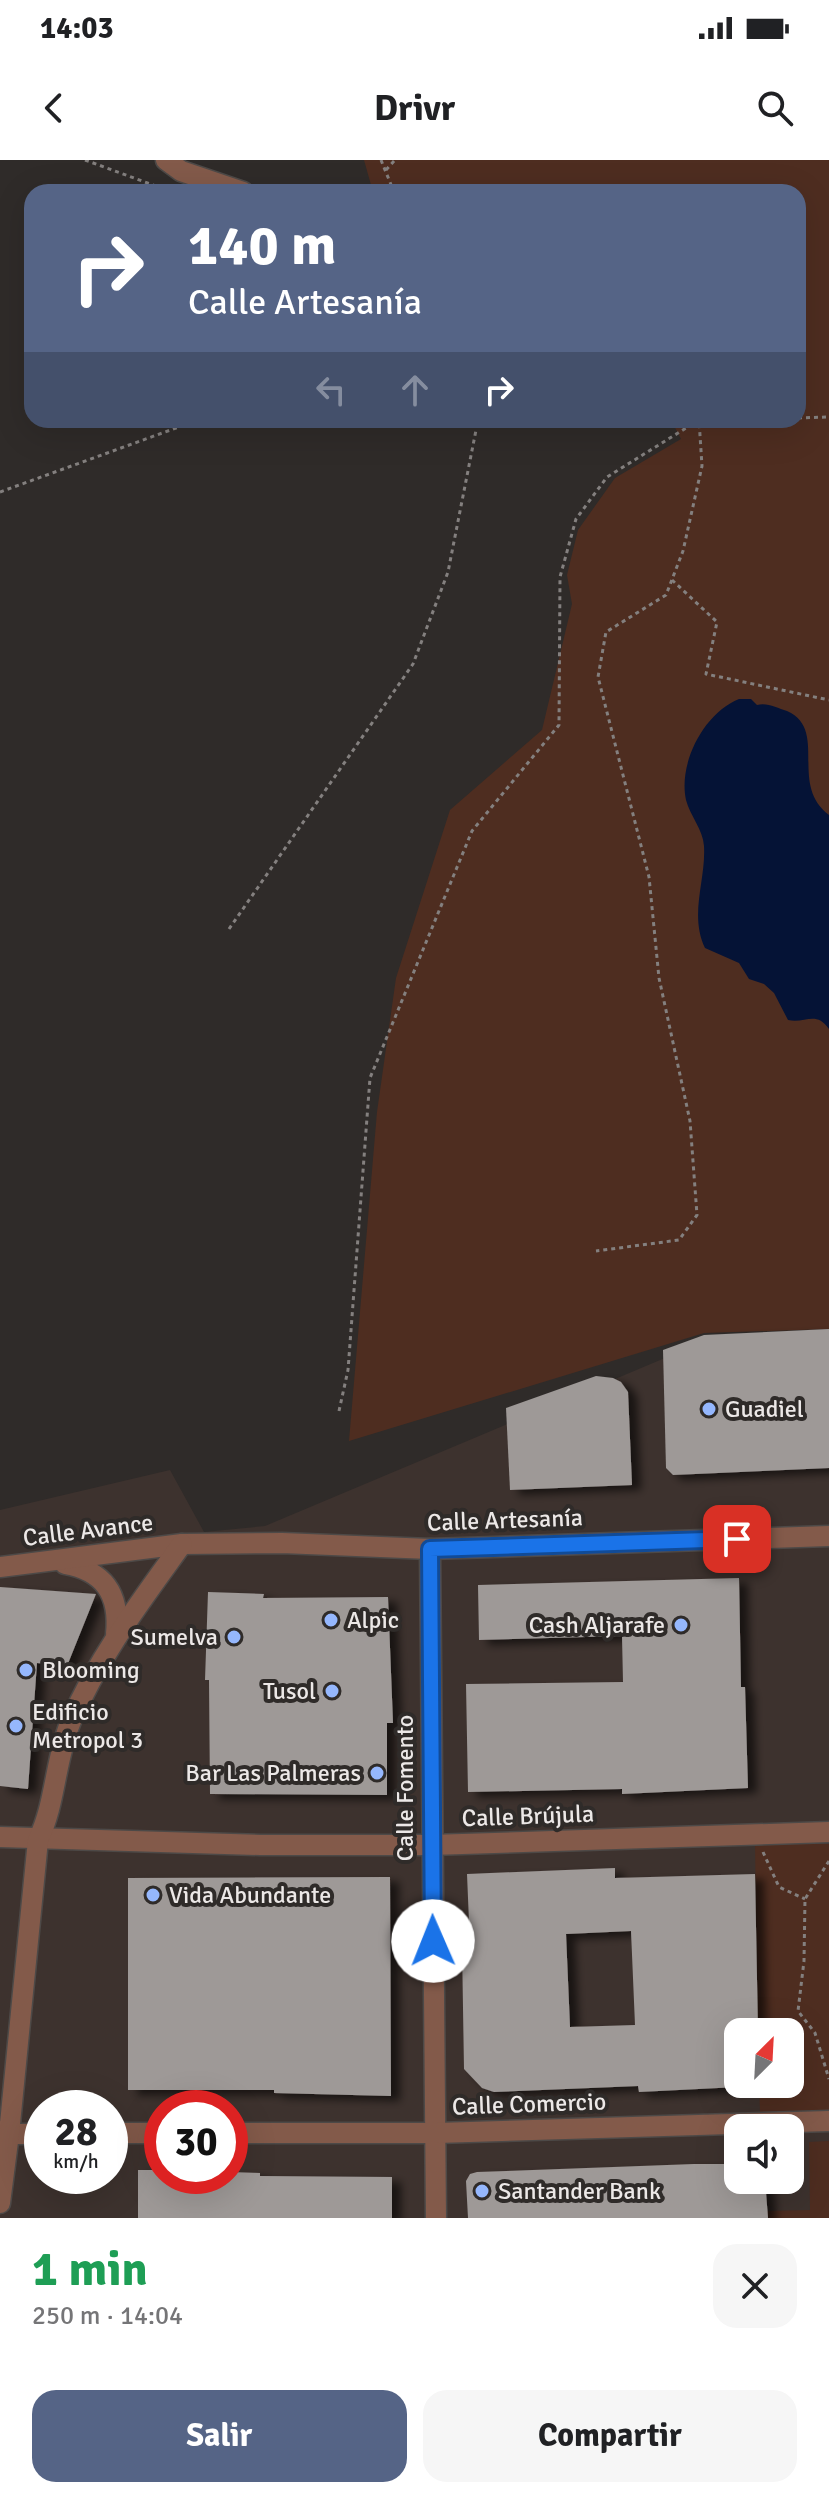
<!DOCTYPE html>
<html lang="es">
<head>
<meta charset="utf-8">
<style>
	:root { --surface:#fff; --page:#f6f6f6; --text:#202124; --muted:#757577; --accent:#556486 }
	body { margin:0; font-family:Signika,sans-serif; background:var(--page); color:var(--text); height:100vh; display:flex; flex-direction:column; font-size:30px; white-space:nowrap }
	* { box-sizing:border-box; margin:0 }
	p { font-size:26px; color:var(--muted) }
	.icon { flex:none; width:44px; height:44px; fill:none; stroke:currentColor; stroke-width:2; stroke-linecap:round; stroke-linejoin:round }
	.map { position:relative; height:2058px; overflow:hidden }
	.sheet { display:flex; flex-direction:column; background:var(--surface); flex:1 }
	.sheet>* { flex:none }
	.top-card { position:absolute; left:24px; top:24px; width:782px; height:244px; border-radius:24px; box-shadow:0 8px 32px #0002; background:#556486; color:#fff; overflow:hidden }
	.needle { width:52px; rotate:24deg }
	.tools { position:absolute; left:724px; top:1858px; display:grid; gap:16px }
	.tools a { display:grid; place-items:center; width:80px; height:80px; border-radius:16px; background:var(--surface); box-shadow:0 8px 32px #0002; font-size:40px }
	.speed { position:absolute; left:24px; top:1930px; display:flex; gap:16px; font-size:40px; font-weight:700; text-align:center }
	.speed>* { display:grid; place-content:center; width:104px; height:104px; border-radius:50%; background:var(--surface); box-shadow:0 8px 32px #0002; line-height:1 }
	.speed small { font-size:20px; font-weight:400 }
	.speed .limit { border:12px solid #d22; background:#fff; color:#111 }
	.pin { position:absolute; display:grid; place-items:center; width:68px; height:68px; color:#fff; margin:-34px; border-radius:16px; box-shadow:0 4px 12px #0006 }
	.me { position:absolute; width:88px; margin:-44px; rotate:359deg; stroke-linejoin:round; filter:drop-shadow(0 0 6px #0008) }
	.turn { display:flex; align-items:center; gap:28px; height:168px; padding:0 32px; font-size:36px }
	.turn .icon { width:104px; height:104px; stroke-width:2.5 }
	.turn b { display:block; font-size:56px; line-height:68px }
	.lanes { display:flex; align-items:center; height:76px; padding:0 32px; background:#0003; justify-content:center; gap:40px; direction:ltr }
	.lanes .off { opacity:.35 }
	.round { display:grid; place-items:center; flex:none; width:84px; height:84px; border-radius:24px; background:var(--page) }
	.head { display:flex; align-items:center; justify-content:space-between; height:136px; padding:0 32px }
	h1 { font-size:48px; font-weight:700; line-height:60px; color:#1e9e55 }
	.cta { display:flex; gap:16px; margin-top:auto; padding:16px 32px }
	.cta a { flex:1; height:92px; border-radius:24px; background:var(--accent); color:#fff; font-size:32px; font-weight:700; line-height:92px; text-align:center }
	.cta a+a { background:var(--page); color:var(--text) }
	.status { display:flex; justify-content:space-between; align-items:center; height:56px; padding:0 40px; background:var(--surface); direction:ltr }
	.status svg { height:22px; fill:currentColor }
	header { display:flex; justify-content:space-between; align-items:center; height:104px; padding:0 32px; background:var(--surface); font-size:36px; font-weight:700 }
	.map>svg:first-child { display:block }
</style>
</head>
<body>
<div class="status"><b>14:03</b><svg viewBox="0 0 49 12"><path d="M0 12V9h3v3zM5 12V6h3v6zM10 12V3h3v9zM15 12V0h3v12zM26 1h20v11H26zM47 4h2v5h-2z"/></svg></div>
<header><svg class="icon" aria-label="back" viewBox="0 0 24 24"><path d="M15 5l-7 7 7 7"/></svg>Drivr<svg class="icon" aria-label="search" viewBox="0 0 24 24"><circle cx="10" cy="10" r="6"/><path d="M15 15l6 6"/></svg></header>
<div class="map">
<svg width="829" height="2058" viewBox="0 0 829 2058">
	<defs>
		<filter id="shadow"><feDropShadow dx="9" dy="5" stdDeviation="4" flood-color="#0009"/></filter>
	</defs>
	<rect width="100%" height="100%" fill="#2f2b29"/>
	<path fill="#3d322e" fill-rule="evenodd" d="M829,1177V2058H0V1350L170,1310L204,1372L265,1366L703,1182ZM738,1872H790V1924H738ZM42,1948H110V2016H42ZM162,1948H230V2016H162ZM738,1968H790V2020H738Z"/>
	<g fill="#4e2d20">
		<path d="M364,0H829V1169L704,1173L349,1281L377,952L396,818L450,650L542,570L572,444L567,415L578,370L615,318L681,279L671,260H798V32H373Z"/>
		<path d="M755,1684H829V1951L760,1952L759,1924H790V1872H758Z"/>
		<path d="M829,1981V2058H767V2051L810,2050L809,1982Z"/>
	</g>
	<path fill="#051336" d="M739,539H751L757,545C767,542 777,548 787,551C829,570 788,624 829,655V869C816,850 805,864 788,860L774,833L764,824L749,819L739,803L705,788C689,754 706,721 704,686C703,669 690,656 686,640C678,603 704,553 739,539Z"/>
	<g fill="#9e9997" fill-rule="evenodd" filter="url(#shadow)">
		<path d="M829,1169V1308L673,1315L666,1308L663,1190L704,1175Z"/>
		<path d="M596,1216L613,1218L621,1222L628,1232L632,1325L510,1330L506,1248Z"/>
		<path d="M739,1418L741,1527H745L748,1628L622,1634V1629L468,1632L466,1524L623,1522L622,1476L479,1480L478,1425Z"/>
		<path d="M0,1427L96,1434L67,1506L37,1503L28,1629L0,1626Z"/>
		<path d="M208,1432L264,1434L263,1438L388,1437L393,1563H387V1635L210,1634L209,1520H205Z"/>
		<path d="M615,1708V1718L755,1714L758,1872H738V1927L639,1932L638,1926L494,1932L482,1928L464,1909L462,1786H470L467,1714ZM631,1771L635,1865L570,1867L566,1774Z"/>
		<path d="M390,1717L391,1936L274,1933V1930H128V1718Z"/>
		<path d="M694,2004H738V2020H765L768,2058H468L466,2021L470,2014L477,2012Z"/>
		<path d="M138,2010H162V2016H230V2012L260,2013V2016L392,2017V2058H138Z"/>
	</g>
	<g fill="none" stroke-linecap="round" stroke-linejoin="round">
		<defs>
			<g id="minor">
				<path d="M166,0L181,11L243,32"/>
				<path d="M430,1389L436,2058"/>
				<path d="M65,1404C104,1411 120,1434 116,1474"/>
				<path d="M0,1407L182,1384L282,1383L430,1389L829,1376"/>
				<path d="M0,1677L260,1685H431L829,1672"/>
				<path d="M0,1971L9,1974H42"/>
				<path d="M110,1973H162"/>
				<path d="M230,1973H437L829,1961"/>
				<path d="M0,2043L9,1974L38,1680C56,1643 55,1599 71,1561C99,1496 141,1441 182,1384"/>
			</g>
		</defs>
		<use href="#minor" stroke="#4d4947" stroke-width="23"/>
		<g stroke="#84807f" stroke-width="3" stroke-dasharray="4 4" stroke-linecap="butt">
			<path d="M85,0L172,32"/>
			<path d="M381,0L394,32"/>
			<path d="M386,10L395,0"/>
			<path d="M798,258L829,257"/>
			<path d="M486,260L605,265L695,260"/>
			<path d="M0,332L198,260"/>
			<path d="M672,420L717,462L706,514L829,540"/>
			<path d="M229,769L413,504L448,412L478,260"/>
			<path d="M339,1251L348,1210L370,918L472,671L559,565L560,417L576,359L607,317L699,260L702,306L683,391L666,435L606,472L598,517L649,717L659,818L690,961L697,1055L679,1080L596,1091"/>
			<path d="M763,1692L779,1727L805,1739"/>
			<path d="M829,1701L805,1739L804,1801L798,1851L815,1873L829,1919"/>
		</g>
		<use href="#minor" stroke="#835a4a" stroke-width="20"/>
	</g>
	<g fill="none" stroke-linecap="round" stroke-linejoin="round">
		<defs>
			<path id="route" d="M433,1781L430,1389L737,1379"/>
		</defs>
		<use href="#route" stroke="#114b97" stroke-width="20"/>
		<use href="#route" stroke="#1a73e8" stroke-width="14"/>
	</g>
	<g fill="#95b7fd" stroke="#2f2b29" stroke-width="3">
		<circle cx="709" cy="1249" r="8"/>
		<circle cx="331" cy="1460" r="8"/>
		<circle cx="681" cy="1465" r="8"/>
		<circle cx="234" cy="1477" r="8"/>
		<circle cx="26" cy="1510" r="8"/>
		<circle cx="332" cy="1531" r="8"/>
		<circle cx="16" cy="1566" r="8"/>
		<circle cx="377" cy="1613" r="8"/>
		<circle cx="153" cy="1735" r="8"/>
		<circle cx="482" cy="2031" r="8"/>
	</g>
	<g text-anchor="middle" stroke-width="8" stroke-linejoin="round" paint-order="stroke">
		<g font-size="24" fill="#ece8e7" stroke="#2f2b29" text-anchor="start">
			<text x="725" y="1257">Guadiel</text>
			<text x="347" y="1468">Alpic</text>
			<text x="665" y="1473" text-anchor="end">Cash Aljarafe</text>
			<text x="218" y="1485" text-anchor="end">Sumelva</text>
			<text x="42" y="1518">Blooming</text>
			<text x="316" y="1539" text-anchor="end">Tusol</text>
			<text x="32" y="1560">Edificio<tspan x="32" dy="28">Metropol 3</tspan></text>
			<text x="361" y="1621" text-anchor="end">Bar Las Palmeras</text>
			<text x="169" y="1743">Vida Abundante</text>
			<text x="498" y="2039">Santander Bank</text>
		</g>
		<g font-size="24" fill="#ece8e7" stroke="#2f2b29">
			<text transform="translate(505 1360) rotate(-2)" y="8">Calle Artesanía</text>
			<text transform="translate(88 1370) rotate(-7)" y="8">Calle Avance</text>
			<text transform="translate(405 1628) rotate(-90)" y="8">Calle Fomento</text>
			<text transform="translate(528 1656) rotate(-2)" y="8">Calle Brújula</text>
			<text transform="translate(529 1944) rotate(-2)" y="8">Calle Comercio</text>
		</g>
	</g>
</svg>
<div class="tools">
<a><svg class="needle" viewBox="-14 -14 28 28"><path d="M0-13l5 13h-10z" fill="#e53935"/><path d="M0 13l5-13h-10z" fill="#757577"/></svg></a>
<a><svg class="icon" aria-label="sound" viewBox="0 0 24 24"><path d="M4 9h4l5-4v14l-5-4H4zM17 9q2 3 0 6"/></svg></a>
</div>
<div class="speed"><div>28<small>km/h</small></div><div class="limit">30</div></div>
<div class="pin" style="left:737px;top:1379px;background:#d93025"><svg class="icon" aria-label="arrive" viewBox="0 0 24 24"><path d="M6 21V4h12l-3 4 3 4H6"/></svg></div>
<svg class="me" style="left:433px;top:1781px" viewBox="-20 -20 40 40"><circle r="19" fill="#fff"/><path d="M0-13L10 11 0 6-10 11z" fill="#1a73e8"/></svg>
<div class="top-card">
<div class="turn"><svg class="icon" aria-label="right" viewBox="0 0 24 24"><path d="M7 20v-9h11M14 6l5 5-5 5"/></svg><div><b>140 m</b>Calle Artesanía</div></div>
<div class="lanes"><svg class="icon off" aria-label="left" viewBox="0 0 24 24"><path d="M17 20v-9H6M10 6l-5 5 5 5"/></svg><svg class="icon off" aria-label="ahead" viewBox="0 0 24 24"><path d="M12 20V5M6 11l6-6 6 6"/></svg><svg class="icon" aria-label="right" viewBox="0 0 24 24"><path d="M7 20v-9h11M14 6l5 5-5 5"/></svg></div>
</div>
</div>
<section class="sheet">
<div class="head"><div><h1>1 min</h1><p>250 m · 14:04</p></div><a class="round"><svg class="icon" aria-label="close" viewBox="0 0 24 24"><path d="M6 6l12 12M18 6L6 18"/></svg></a></div>
<div class="cta"><a>Salir</a><a>Compartir</a></div>
</section>
</body>
</html>
